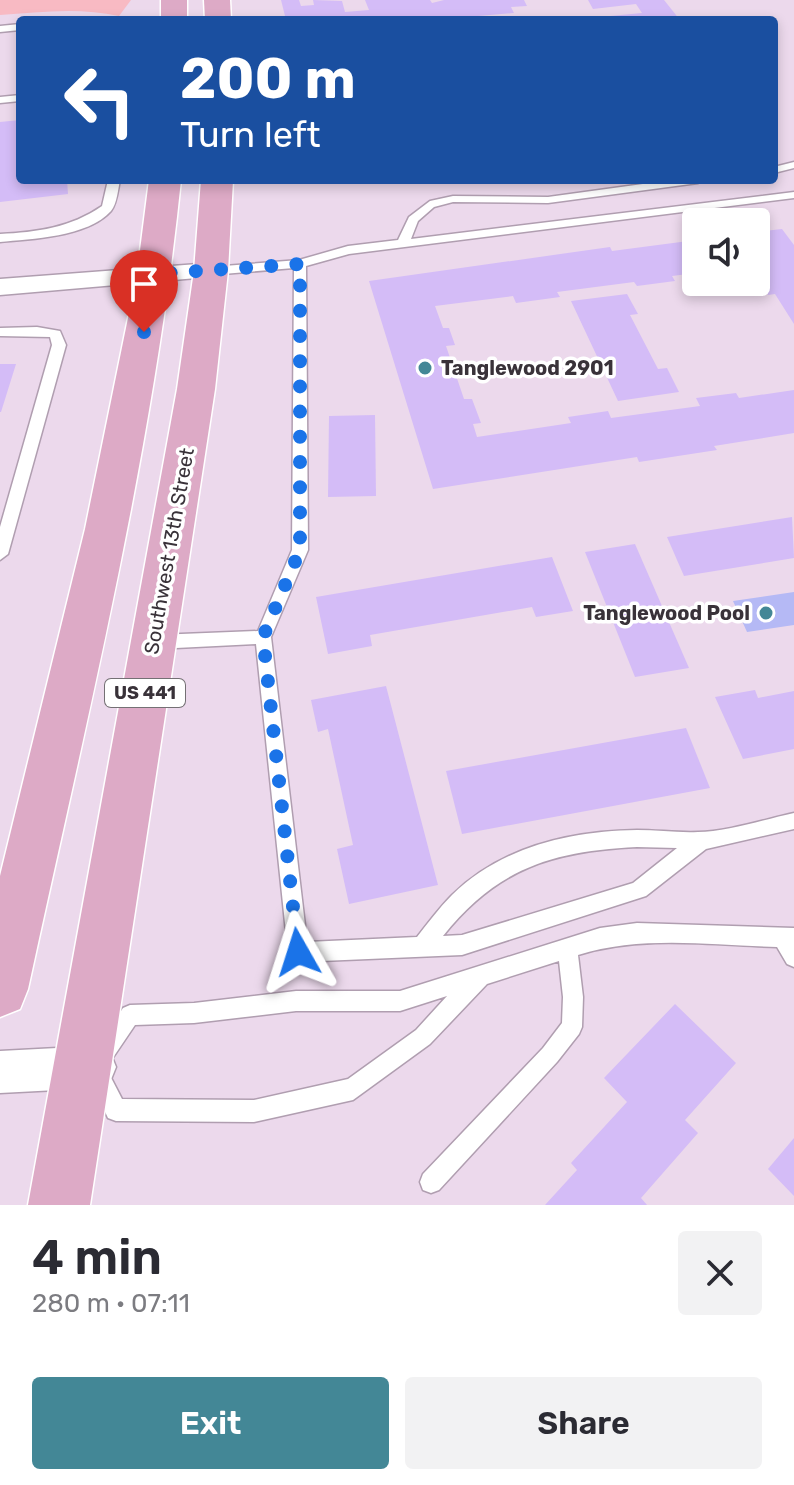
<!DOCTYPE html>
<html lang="en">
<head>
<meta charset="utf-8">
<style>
	:root { --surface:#fff; --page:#f2f2f3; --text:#2b2b33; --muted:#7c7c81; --accent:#438796 }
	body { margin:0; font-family:Rubik,sans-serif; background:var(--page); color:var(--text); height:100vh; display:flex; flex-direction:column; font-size:30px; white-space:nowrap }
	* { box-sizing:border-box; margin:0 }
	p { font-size:26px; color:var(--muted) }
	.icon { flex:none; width:44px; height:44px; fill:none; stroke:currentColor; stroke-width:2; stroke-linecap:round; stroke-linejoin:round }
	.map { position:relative; height:1205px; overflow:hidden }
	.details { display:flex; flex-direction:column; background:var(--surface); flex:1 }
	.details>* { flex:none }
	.banner { position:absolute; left:16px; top:16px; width:762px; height:168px; border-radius:8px; box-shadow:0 4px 12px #0003; background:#1a4fa0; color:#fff; overflow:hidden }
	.fabs { position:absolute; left:682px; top:208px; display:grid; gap:16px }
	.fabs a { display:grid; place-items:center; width:88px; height:88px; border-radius:8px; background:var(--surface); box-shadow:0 4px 12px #0003; font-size:40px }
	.pin { position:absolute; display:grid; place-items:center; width:68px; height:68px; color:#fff; margin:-82px -34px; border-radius:50% 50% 50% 0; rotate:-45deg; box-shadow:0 0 8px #0007 }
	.pin .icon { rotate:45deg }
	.me { position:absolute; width:88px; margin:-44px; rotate:354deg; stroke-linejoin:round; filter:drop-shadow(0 0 6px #0008) }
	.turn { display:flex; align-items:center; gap:28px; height:168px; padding:0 32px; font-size:36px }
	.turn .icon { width:104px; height:104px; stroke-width:2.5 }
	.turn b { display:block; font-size:56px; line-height:68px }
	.round { display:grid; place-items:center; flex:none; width:84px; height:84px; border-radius:8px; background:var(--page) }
	.head { display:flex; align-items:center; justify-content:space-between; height:136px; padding:0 32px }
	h1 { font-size:48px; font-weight:600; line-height:60px }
	.primary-button { display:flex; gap:16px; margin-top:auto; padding:16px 32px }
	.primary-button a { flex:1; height:92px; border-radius:8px; background:var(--accent); color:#fff; font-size:32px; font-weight:600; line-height:92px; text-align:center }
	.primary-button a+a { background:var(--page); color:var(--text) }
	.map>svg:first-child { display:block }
</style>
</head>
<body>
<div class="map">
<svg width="794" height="1205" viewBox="0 0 794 1205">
	<rect width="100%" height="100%" fill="#ecd9ec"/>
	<path fill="#f8bac3" d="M0,0H131L119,16C80,7 39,12 0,15Z"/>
	<path fill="#b5b9f5" d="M794,592V625L747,632L733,601Z"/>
	<g fill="#d4bcf7">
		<path d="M281,0H299L301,6L314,5L313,0L342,1L345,12L369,10L365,0H430L432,3L444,0H524L527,6L511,7L514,13L432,20H286Z"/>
		<path d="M588,0H664L680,20H602L600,17L642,13L636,4L593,9Z"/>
		<path d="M20,120V180H67L68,194L0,202V122Z"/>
		<path d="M782,229L794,245V324L775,294L768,295L756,275L761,272L756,265V232Z"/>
		<path d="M696,240V273L672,276L675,281L637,286L634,282L557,292L560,297L516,303L513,296L435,306L443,328H449L455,345L446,346L464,399H472L481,423L473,424L477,437L571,423L568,417L608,411L611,418L700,406L696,398L736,393L739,398L794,390V433L714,446L717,450L639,462L637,457L433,489L369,281L610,247L612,251Z"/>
		<path d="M627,294L638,314L630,315L658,369L667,368L679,392L618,401L571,301Z"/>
		<path d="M0,364H16L1,412H0Z"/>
		<path d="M375,415L376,496L328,497L329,416Z"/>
		<path d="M792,517L794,558L684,576L667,537Z"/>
		<path d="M635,544L689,668L635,677L585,552Z"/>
		<path d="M552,557L573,611L536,617L532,607L370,635L372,646L328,654L316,597Z"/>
		<path d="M386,686L438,885L349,904L337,849L353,845L328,729L318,732L311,700Z"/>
		<path d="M755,690L758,698L794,691V749L743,759L715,697Z"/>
		<path d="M686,728L710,788L462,834L446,771Z"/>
		<path d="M675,1004L736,1063L685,1120L698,1133L641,1198L647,1205H545L577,1170L571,1163L627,1102L604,1078Z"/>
		<path d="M794,1138V1196L768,1169Z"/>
	</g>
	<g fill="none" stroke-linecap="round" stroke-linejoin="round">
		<defs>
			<g id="service">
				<path d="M20,24V30L0,32V26Z"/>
				<path d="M20,95V101L0,103V97Z"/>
				<path d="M794,162V168L774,173V167Z"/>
				<path d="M108,180H120C118,189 117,204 111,211C88,237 31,239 0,242V234C37,232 70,228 102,206Z"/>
				<path d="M672,180H704L698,183L548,203L453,202L434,207L418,221L411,239L794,192V198L349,254L306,266L308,550L271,637L307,942L417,937C428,923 439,908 452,895C501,847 570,831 637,830C658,830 678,833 698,832C726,832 766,819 794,813V829L706,849L646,896L462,955L298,962L291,959L288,952L256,644L156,649L150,647L148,642L150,637L156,635L258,631L292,550L294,268L211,275L205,271L211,267L299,260L348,246L398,240L409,217L430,201L453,196L548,197ZM637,847L677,848L633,883L462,935L443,936C497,868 553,851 637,847Z"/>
				<path d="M37,327L60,331L66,345L8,554L0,560V527L52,345L50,337L0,336V328Z"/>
				<path d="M637,923L794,928V967L787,964L777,947C711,945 641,935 578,955L583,997L582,1027L579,1034L557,1062L439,1190L431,1193L423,1190L420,1182L423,1174L543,1048L562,1023L563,997L559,961L487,984L430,1044L353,1100L254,1122L116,1121L108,1118L88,1075L92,1068L99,1064L106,1068L122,1099L254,1100L348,1079L416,1030L447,996L400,1011H296L194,1023L135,1025L112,1059L105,1062L98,1059L95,1052L123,1008L130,1005L194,1003L296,991H400L600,928Z"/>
			</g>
			<g id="minor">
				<path d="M211,263L220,266L223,271L220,276L0,295V279Z"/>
				<path d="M95,1046L110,1052L116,1067L110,1082L95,1088L0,1093V1051Z"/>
			</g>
			<g id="primary">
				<rect x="161" y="0" width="26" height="20"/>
				<path d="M204,0H230L231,20H205Z"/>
				<path d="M149,180H181C153,453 86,721 28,989L20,1009L0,1017V876L85,529L137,274Z"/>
				<path d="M201,180H233L228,271L215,389L90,1205H28L177,389L194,271Z"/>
			</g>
		</defs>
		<use href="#service" stroke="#b09eb0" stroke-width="3"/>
		<use href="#minor" stroke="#b09eb0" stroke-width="3"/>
		<use href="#primary" stroke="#fff" stroke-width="3"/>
		<use href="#service" fill="#fff" fill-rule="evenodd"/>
		<use href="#minor" fill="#fff" fill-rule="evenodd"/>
		<use href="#primary" fill="#ddaac6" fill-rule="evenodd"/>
	</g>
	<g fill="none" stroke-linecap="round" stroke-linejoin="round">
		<path stroke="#1a73e8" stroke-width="14" stroke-dasharray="0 25.2" d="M144,332L154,274L300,264V550L263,637L298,952"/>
	</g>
	<g fill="#438796" stroke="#fff" stroke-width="3">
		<circle cx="425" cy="368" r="8"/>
		<circle cx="766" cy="613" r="8"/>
	</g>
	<g text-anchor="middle" stroke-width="7" stroke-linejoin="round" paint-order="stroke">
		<rect fill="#fff" stroke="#747074" stroke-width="2" x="105" y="679" width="80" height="28" rx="6"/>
		<g font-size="18" font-weight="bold" fill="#393239">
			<text x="145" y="699">US 441</text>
		</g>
		<g font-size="20" font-weight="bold" fill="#393239" stroke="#fff" text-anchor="start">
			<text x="441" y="375">Tanglewood 2901</text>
			<text x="750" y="620" text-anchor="end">Tanglewood Pool</text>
		</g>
		<g font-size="20" fill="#393239" stroke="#fff">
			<text transform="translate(169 551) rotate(-80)" y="7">Southwest 13th Street</text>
		</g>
	</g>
</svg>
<div class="fabs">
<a><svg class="icon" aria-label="sound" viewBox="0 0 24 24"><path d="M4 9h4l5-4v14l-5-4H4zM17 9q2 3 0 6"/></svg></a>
</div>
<div class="pin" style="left:144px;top:332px;background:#d93025"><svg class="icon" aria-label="arrive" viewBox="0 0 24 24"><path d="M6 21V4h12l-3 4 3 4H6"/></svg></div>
<svg class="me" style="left:298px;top:952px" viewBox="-20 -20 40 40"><path d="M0-17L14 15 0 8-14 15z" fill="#1a73e8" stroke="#fff" stroke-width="4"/></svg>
<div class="banner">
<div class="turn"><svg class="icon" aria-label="left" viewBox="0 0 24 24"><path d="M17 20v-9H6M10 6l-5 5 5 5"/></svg><div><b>200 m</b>Turn left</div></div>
</div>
</div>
<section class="details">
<div class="head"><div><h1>4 min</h1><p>280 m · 07:11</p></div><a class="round"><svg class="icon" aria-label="close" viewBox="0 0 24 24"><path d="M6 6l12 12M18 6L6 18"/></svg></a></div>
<div class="primary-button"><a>Exit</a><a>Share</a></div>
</section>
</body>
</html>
